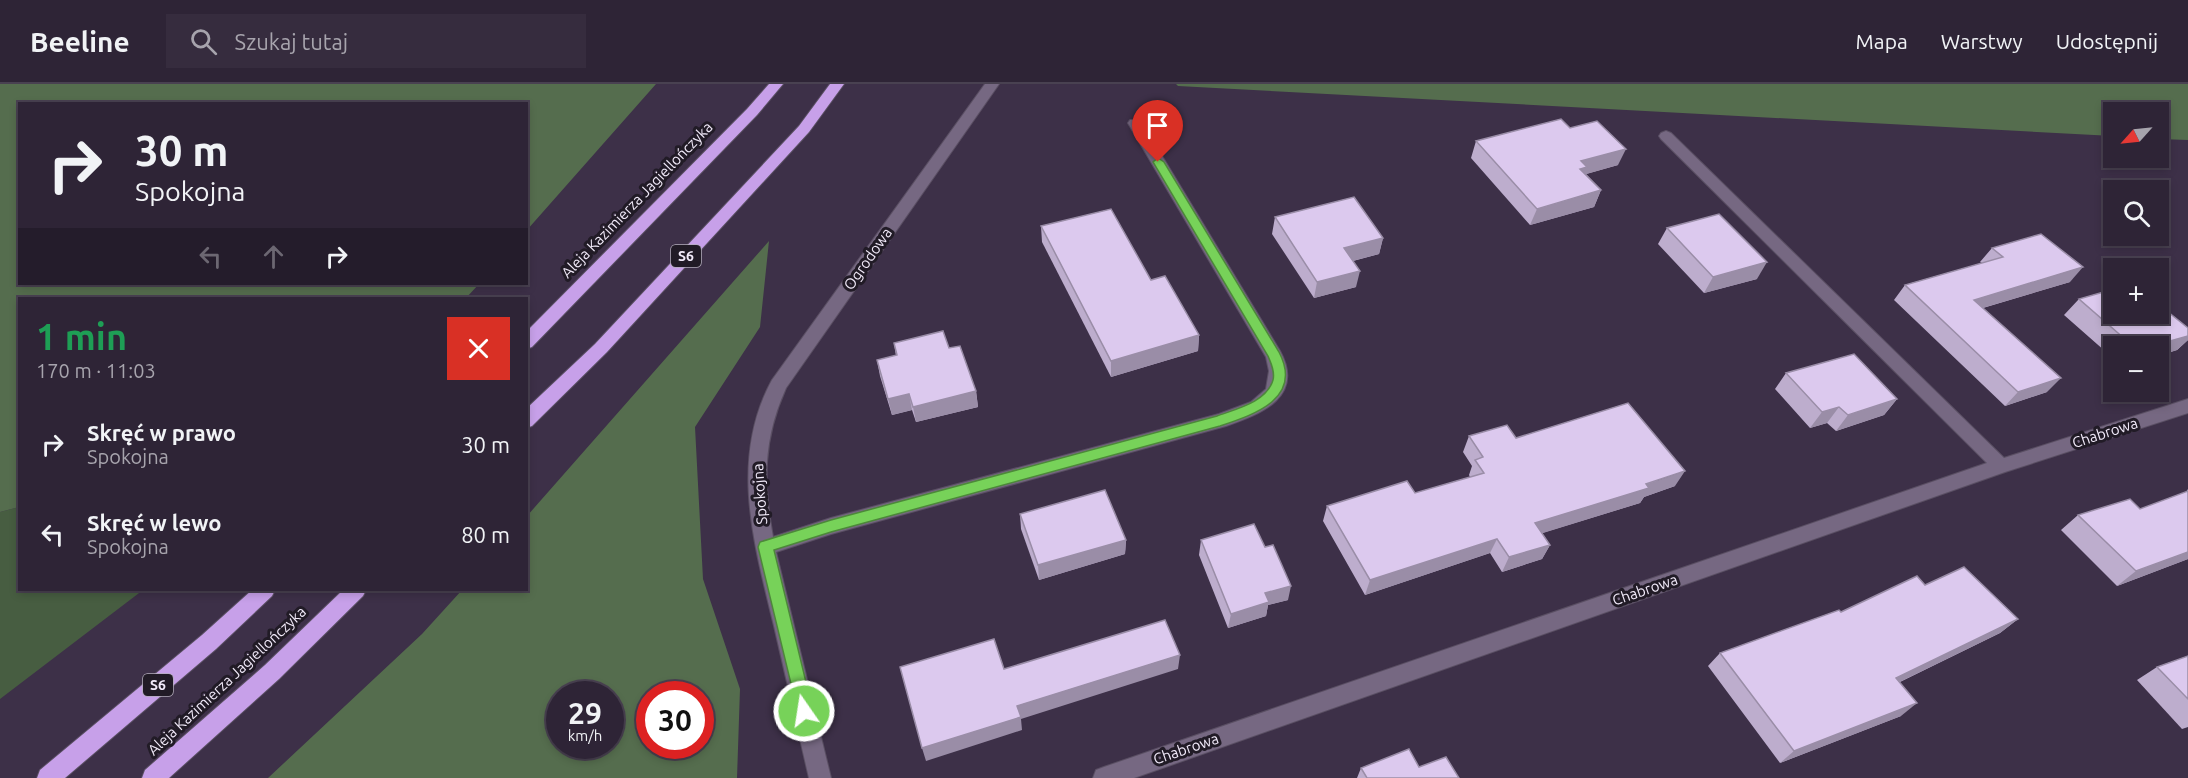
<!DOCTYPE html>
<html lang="pl">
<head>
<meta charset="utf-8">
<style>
	:root { --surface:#2e2436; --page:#362c3e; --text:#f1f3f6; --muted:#a7a4ad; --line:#494151 }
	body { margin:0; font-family:Ubuntu,sans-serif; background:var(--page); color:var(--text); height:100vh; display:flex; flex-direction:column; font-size:22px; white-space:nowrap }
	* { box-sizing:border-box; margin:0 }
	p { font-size:20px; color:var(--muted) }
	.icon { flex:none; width:33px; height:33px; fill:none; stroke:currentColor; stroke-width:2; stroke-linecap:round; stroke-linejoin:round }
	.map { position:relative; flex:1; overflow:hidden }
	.side { position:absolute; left:18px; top:213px; width:510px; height:294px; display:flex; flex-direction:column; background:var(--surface); border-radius:0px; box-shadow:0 3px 9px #0003,0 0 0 2px var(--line) }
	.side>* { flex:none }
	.banner { position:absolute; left:18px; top:18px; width:510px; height:183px; border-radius:0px; box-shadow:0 3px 9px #0003,0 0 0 2px var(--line); background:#2e2436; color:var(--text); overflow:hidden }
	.needle { width:39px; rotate:243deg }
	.buttons { position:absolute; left:2103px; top:18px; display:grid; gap:12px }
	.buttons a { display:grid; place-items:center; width:66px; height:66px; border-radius:0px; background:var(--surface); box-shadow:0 3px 9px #0003,0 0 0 2px var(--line); font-size:30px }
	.speed { position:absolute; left:546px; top:597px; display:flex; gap:12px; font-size:30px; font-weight:700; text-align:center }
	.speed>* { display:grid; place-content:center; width:78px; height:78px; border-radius:50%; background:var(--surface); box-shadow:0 3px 9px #0003,0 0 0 2px var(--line); line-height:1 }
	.speed small { font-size:15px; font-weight:400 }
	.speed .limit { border:9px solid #d22; background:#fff; color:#111 }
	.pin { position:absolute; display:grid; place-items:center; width:51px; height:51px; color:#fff; margin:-62px -26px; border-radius:50% 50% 50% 0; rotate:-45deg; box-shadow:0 0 6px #0007 }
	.pin .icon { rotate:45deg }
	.me { position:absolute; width:66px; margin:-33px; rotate:347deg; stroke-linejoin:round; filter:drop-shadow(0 0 4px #0008) }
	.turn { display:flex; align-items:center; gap:21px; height:126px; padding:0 18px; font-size:27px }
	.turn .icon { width:78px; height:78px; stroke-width:2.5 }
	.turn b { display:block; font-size:42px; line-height:51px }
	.lanes { display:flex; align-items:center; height:57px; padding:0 18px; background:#0003; justify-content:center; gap:30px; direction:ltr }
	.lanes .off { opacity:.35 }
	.round { display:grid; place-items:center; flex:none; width:63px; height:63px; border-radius:0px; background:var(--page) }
	.summary { display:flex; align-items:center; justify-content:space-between; height:102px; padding:0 18px }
	h1 { font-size:36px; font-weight:600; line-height:45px; color:#1e9e55 }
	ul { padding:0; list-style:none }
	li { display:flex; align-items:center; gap:18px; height:90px; padding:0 18px }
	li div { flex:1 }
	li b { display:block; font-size:22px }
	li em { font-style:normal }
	header { display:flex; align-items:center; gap:36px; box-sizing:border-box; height:84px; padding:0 30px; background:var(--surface); border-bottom:2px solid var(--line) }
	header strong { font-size:28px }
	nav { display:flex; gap:33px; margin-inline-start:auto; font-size:21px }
	.search { width:420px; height:54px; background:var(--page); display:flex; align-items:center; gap:15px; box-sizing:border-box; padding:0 21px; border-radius:0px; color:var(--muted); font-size:22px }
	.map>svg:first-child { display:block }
</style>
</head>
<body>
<header>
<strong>Beeline</strong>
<div class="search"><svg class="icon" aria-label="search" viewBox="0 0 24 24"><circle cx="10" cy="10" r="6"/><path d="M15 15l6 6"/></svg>Szukaj tutaj</div>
<nav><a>Mapa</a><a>Warstwy</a><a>Udostępnij</a></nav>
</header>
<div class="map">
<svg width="2188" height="694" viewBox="0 0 2188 694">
	<rect width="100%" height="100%" fill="#3d3048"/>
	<path fill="#475d41" d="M19,423L20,506H143L0,615V428Z"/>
	<g fill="#556d4e" fill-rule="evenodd">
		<path d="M0,0H656L527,146L526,20H20V200H479L466,214H20L19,423L0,428Z"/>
		<path d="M1176,0H2188V56L2159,55L2158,28H2114L2113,52L1178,2Z"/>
		<path d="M769,157L760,243L695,343L703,495L740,605L737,694H268L422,550L462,506H526L527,432ZM560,610H610V662H560ZM650,610H700V662H650Z"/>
	</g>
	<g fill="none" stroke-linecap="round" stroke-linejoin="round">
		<defs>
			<g id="minor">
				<path d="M985,0H999L786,304C763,355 763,398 773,453L831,434L1219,330L1251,318L1266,305L1269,287L1266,273L1128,39L1130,36H1140L1142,39L1280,267C1305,313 1261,330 1226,342L831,450L776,468L831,694H809C797,643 786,593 774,542C754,460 729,375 772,296Z"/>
				<path d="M1666,47L1671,49L2004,374L2188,315V329L2005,388L1134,694H1093L1096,686L1104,683L1987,379L1661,55L1659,52L1661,49Z"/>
			</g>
			<g id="highway">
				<path d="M769,0H783L757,31L532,263L526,265V248L747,25Z"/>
				<path d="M830,0H844L809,48L607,268L532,342L526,344V325L595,260L799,42Z"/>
				<path d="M252,506H275L272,512L216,565L65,694H37L40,686L202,551Z"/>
				<path d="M343,506H366L363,512L279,595L169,694H142L145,686L265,581Z"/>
			</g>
		</defs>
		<use href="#minor" stroke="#5a4f63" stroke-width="2"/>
		<use href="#highway" stroke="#5a4f63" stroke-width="2"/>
		<use href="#minor" fill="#766882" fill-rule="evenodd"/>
		<use href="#highway" fill="#c7a0e9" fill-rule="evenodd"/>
	</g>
	<g fill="#bdadcd">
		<path d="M1570,44L1618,81L1586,90L1601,106L1594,123L1530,141L1471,74L1476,57Z"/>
		<path d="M1275,133L1383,154L1379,170L1353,177L1356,203L1314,214L1272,150Z"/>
		<path d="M1041,142L1151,196L1199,251L1198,267L1111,293L1042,158Z"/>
		<path d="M1667,144L1757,195L1704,209L1658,160Z"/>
		<path d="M1992,164L2070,198L1983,224L2047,308L2005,322L1894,216L1905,201L1982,179L1980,178Z"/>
		<path d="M2079,215L2188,244V256L2177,266L2158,272V262H2114V275L2064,231Z"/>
		<path d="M894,259L949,264L976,307L978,323L916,338L912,326L892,331L880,292L877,276L896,272Z"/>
		<path d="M1786,289L1897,315L1884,331L1836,347L1827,339L1810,344L1775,305Z"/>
		<path d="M1469,352L1516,354L1675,402L1644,413L1640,419L1542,449L1550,461L1542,475L1502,488L1490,469L1365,511L1323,437L1327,422L1415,409L1470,393L1469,391L1472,382L1463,368Z"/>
		<path d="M2188,405V475L2117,502L2061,446L2078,431L2140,425L2186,408Z"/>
		<path d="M1020,430L1126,456L1125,470L1039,496L1021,445Z"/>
		<path d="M1201,456L1288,516L1268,521L1266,532L1228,544L1199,471Z"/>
		<path d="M1925,501L2018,535L2000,549L1900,598L1901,632L1780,679L1708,582L1720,569Z"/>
		<path d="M2188,572V643L2182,645L2137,596L2157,583Z"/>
		<path d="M1419,683L1459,694H1357L1361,684Z"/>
	</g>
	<g fill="#9a8da7">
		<path d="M1626,65L1618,81L1583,91L1580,100L1581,77Z"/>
		<path d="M1601,106L1594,123L1530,141L1537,125Z"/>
		<path d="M1383,154L1379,170L1341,180L1344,164Z"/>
		<path d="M1767,178L1757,195L1704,209L1713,193Z"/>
		<path d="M2083,183L2070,198L1962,230L1974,216Z"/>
		<path d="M1360,187L1356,203L1314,214L1317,198Z"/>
		<path d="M1199,251L1198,267L1111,293V277Z"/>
		<path d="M2188,252V256L2177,266L2158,272V262H2152Z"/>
		<path d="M2061,294L2047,308L2005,322L2018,308Z"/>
		<path d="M976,307L978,323L916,338L913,323Z"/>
		<path d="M909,310L912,326L892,331L888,315Z"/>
		<path d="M1897,315L1884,331L1836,347L1848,331Z"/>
		<path d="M1839,323L1827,339L1810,344L1822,328Z"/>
		<path d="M1685,387L1675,402L1644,413L1640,419L1527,454L1535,439Z"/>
		<path d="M1497,455L1490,469L1365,511L1370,496Z"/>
		<path d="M1126,456L1125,470L1039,496L1038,481Z"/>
		<path d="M1550,461L1542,475L1502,488L1509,473Z"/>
		<path d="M2188,468V475L2117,502L2136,487Z"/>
		<path d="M1291,502L1288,516L1268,521L1266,532L1228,544L1231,530L1265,509Z"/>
		<path d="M2018,535L2000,549L1881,607L1896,594Z"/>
		<path d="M1180,571L1178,585L1021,635L1022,646L926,677L922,664L1017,622Z"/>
		<path d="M1917,619L1901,632L1780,679L1794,667Z"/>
	</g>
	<g fill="#dcc9ee" stroke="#9a8da7" stroke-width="1.5">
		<path d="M1561,35L1570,44L1597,37L1626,65L1581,77L1587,83L1580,85L1601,106L1537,125L1476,57Z"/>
		<path d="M1354,113L1383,154L1344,164L1360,187L1317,198L1275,133Z"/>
		<path d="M1111,125L1151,196L1165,192L1199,251L1111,277L1041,142Z"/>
		<path d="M1719,130L1767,178L1713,193L1667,144Z"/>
		<path d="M2041,150L2083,183L1974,216L2061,294L2018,308L1905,201L2003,173L1992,164Z"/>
		<path d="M2114,205V230H2158V220L2188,244V252L2152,262H2133L2079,215Z"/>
		<path d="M943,247L949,264L960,262L976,307L913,323L909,310L888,315L877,276L897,271L894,259Z"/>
		<path d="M1854,270L1897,315L1848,331L1839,323L1822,328L1786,289Z"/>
		<path d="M1628,319L1685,387L1646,400L1649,404L1535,439L1550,461L1509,473L1497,455L1370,496L1327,422L1407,397L1415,409L1484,389L1475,376L1483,373L1469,352L1507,341L1516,354Z"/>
		<path d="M1105,406L1126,456L1038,481L1020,430Z"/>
		<path d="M2188,407V468L2136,487L2078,431L2130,415L2140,425Z"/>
		<path d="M1254,440L1265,463L1273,461L1291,502L1265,509L1269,518L1231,530L1201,456Z"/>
		<path d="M1964,483L2018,535L1896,594L1917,619L1794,667L1720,569L1839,526L1841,528L1917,492L1925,501Z"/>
		<path d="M1165,536L1180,571L1017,622L1021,633L922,664L900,583L994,555L1004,585Z"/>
		<path d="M2188,572V615L2157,583Z"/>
		<path d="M1409,665L1419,683L1446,673L1459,694H1367L1361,684Z"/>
	</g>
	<path fill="#77d259" stroke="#4d883a" stroke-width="1.5" d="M1158,74L1164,78L1279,268C1303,314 1256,330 1220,342L831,448L774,466L813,627L810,633L804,635L799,633L758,463L760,458L831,436L1217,332C1236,325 1267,318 1273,296C1275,288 1271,279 1268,272L1153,78Z"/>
	<g text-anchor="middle" stroke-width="6" stroke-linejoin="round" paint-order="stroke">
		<g fill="#211b26" stroke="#b3adba" stroke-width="1.5">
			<rect x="671" y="161" width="30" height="22" rx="4.5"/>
			<rect x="143" y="590" width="30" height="22" rx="4.5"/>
		</g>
		<g font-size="14" font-weight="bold" fill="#f2ebfa">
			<text x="686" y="177">S6</text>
			<text x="158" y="606">S6</text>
		</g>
		<g font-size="15" fill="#f2ebfa" stroke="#211b26">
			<text transform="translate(637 116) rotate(-46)" y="5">Aleja Kazimierza Jagiellończyka</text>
			<text transform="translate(868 175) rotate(-55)" y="5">Ogrodowa</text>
			<text transform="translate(2105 349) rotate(-18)" y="5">Chabrowa</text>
			<text transform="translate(760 410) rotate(-94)" y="5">Spokojna</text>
			<text transform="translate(1645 506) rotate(-19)" y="5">Chabrowa</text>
			<text transform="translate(227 597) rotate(-43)" y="5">Aleja Kazimierza Jagiellończyka</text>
			<text transform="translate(1186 665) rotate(-19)" y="5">Chabrowa</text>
		</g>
	</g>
</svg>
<div class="buttons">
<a><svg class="needle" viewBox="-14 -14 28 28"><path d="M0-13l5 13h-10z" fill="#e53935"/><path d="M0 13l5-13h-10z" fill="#a7a4ad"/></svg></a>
<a><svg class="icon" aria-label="search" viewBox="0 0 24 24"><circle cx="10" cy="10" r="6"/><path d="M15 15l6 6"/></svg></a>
<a>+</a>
<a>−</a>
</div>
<div class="speed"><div>29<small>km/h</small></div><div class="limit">30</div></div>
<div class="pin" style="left:1158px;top:78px;background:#d93025"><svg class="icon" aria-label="arrive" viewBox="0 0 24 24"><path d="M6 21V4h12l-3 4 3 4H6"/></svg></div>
<svg class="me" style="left:804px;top:627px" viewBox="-20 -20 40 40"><circle r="17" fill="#77d259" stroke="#fff" stroke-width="3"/><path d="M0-11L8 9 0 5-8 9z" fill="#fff"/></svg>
<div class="banner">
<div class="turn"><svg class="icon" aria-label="right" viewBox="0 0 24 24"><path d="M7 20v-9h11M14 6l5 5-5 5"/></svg><div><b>30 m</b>Spokojna</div></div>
<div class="lanes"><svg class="icon off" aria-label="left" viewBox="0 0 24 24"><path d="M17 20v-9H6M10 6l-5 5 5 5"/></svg><svg class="icon off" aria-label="ahead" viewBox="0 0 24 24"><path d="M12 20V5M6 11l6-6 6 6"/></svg><svg class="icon" aria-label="right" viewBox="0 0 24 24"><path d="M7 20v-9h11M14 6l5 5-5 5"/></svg></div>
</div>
<section class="side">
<div class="summary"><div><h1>1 min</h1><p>170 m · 11:03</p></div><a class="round" style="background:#d93025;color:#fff"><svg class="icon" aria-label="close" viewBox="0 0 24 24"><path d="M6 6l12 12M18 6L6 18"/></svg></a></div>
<ul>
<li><svg class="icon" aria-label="right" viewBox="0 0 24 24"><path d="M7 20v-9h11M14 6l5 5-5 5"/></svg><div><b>Skręć w prawo</b><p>Spokojna</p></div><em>30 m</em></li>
<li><svg class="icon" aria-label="left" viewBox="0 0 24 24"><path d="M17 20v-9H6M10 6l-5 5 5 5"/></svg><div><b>Skręć w lewo</b><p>Spokojna</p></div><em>80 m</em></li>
</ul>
</section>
</div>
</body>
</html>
